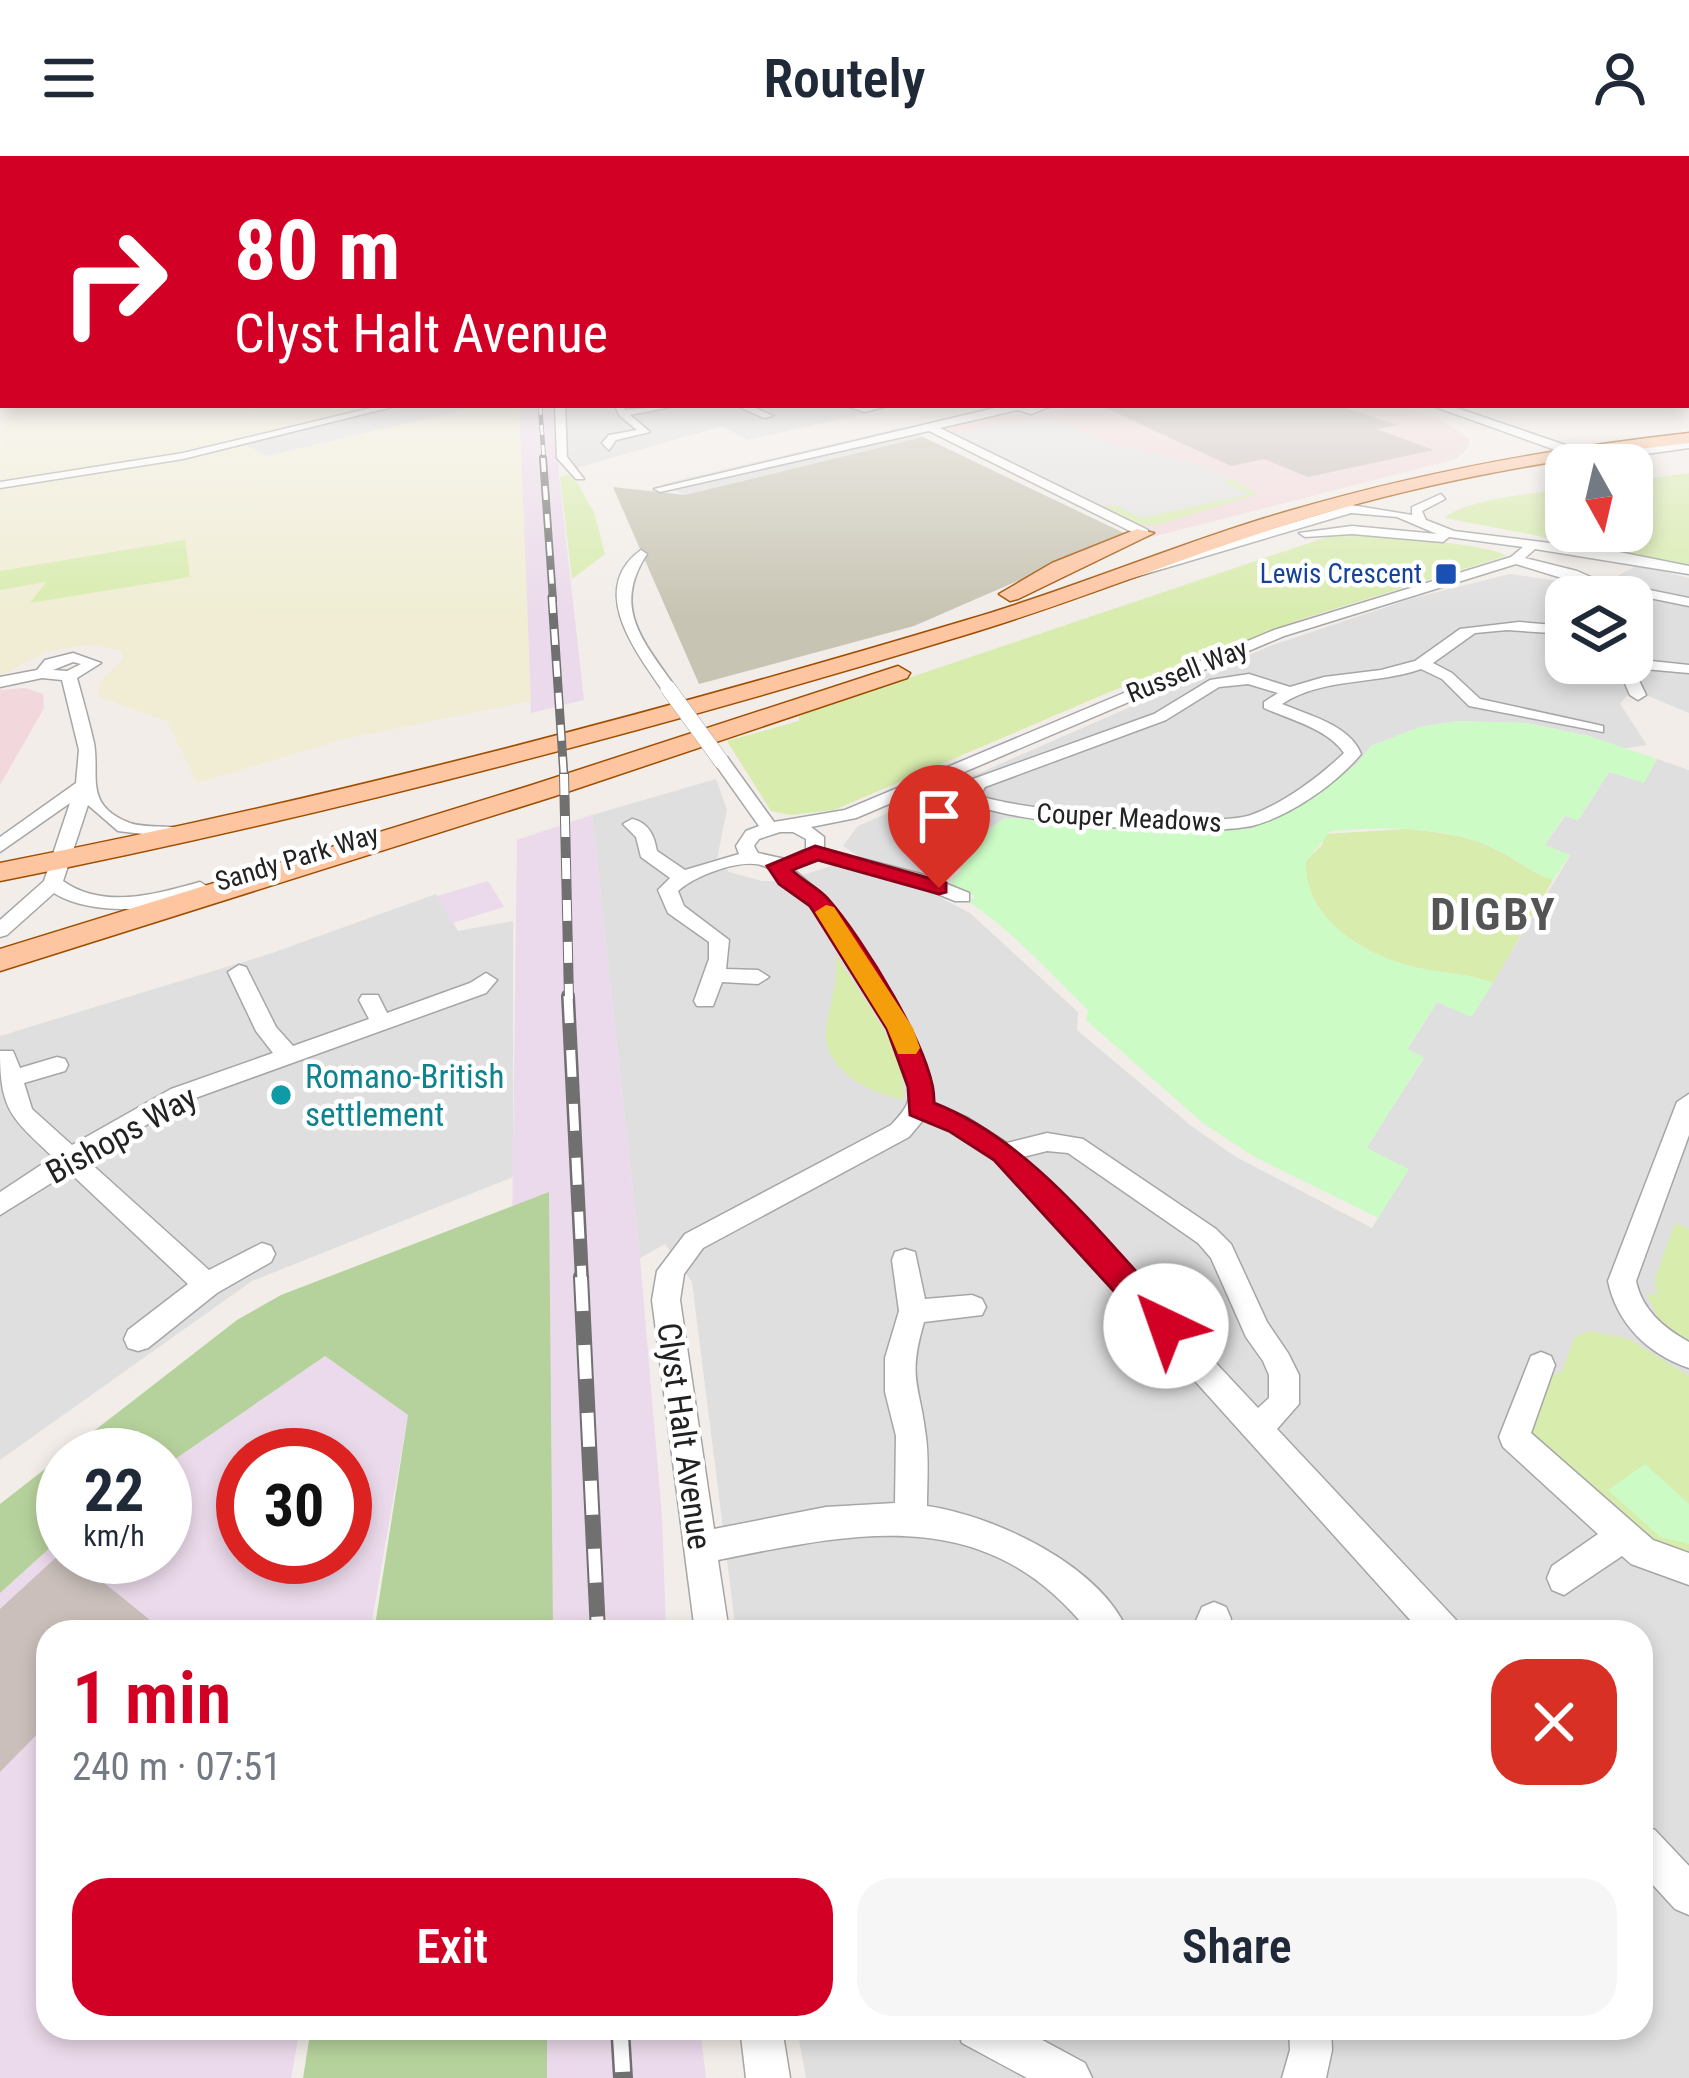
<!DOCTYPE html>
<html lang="en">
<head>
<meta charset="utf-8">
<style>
	:root { --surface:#fff; --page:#f6f6f7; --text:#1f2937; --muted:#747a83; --accent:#d30026 }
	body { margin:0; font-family:"Roboto Condensed",sans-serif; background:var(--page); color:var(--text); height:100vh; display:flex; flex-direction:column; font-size:45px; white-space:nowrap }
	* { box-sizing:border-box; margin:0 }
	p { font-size:39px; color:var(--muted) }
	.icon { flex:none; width:66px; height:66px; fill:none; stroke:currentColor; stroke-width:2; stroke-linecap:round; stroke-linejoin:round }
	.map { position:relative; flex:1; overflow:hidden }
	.panel { position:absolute; left:36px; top:1464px; width:1617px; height:420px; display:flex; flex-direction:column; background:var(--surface); border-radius:36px; box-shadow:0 6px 18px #0003 }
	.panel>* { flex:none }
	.top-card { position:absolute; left:0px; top:0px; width:1689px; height:252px; box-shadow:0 6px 18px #0003; background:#d30026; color:#fff; overflow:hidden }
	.needle { width:78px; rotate:172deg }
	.fabs { position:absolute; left:1545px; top:288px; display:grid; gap:24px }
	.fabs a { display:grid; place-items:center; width:108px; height:108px; border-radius:24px; background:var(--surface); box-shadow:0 6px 18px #0003; font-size:60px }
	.speed { position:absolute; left:36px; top:1272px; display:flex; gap:24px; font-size:60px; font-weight:700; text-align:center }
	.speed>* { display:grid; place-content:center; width:156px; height:156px; border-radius:50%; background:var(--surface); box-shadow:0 6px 18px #0003; line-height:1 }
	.speed small { font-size:30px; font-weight:400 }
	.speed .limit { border:18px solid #d22; background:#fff; color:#111 }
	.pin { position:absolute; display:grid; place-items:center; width:102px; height:102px; color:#fff; margin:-123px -51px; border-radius:50% 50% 50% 0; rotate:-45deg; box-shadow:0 0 12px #0007 }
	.pin .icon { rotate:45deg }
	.me { position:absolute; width:132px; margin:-66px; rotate:318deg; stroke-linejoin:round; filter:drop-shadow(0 0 9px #0008) }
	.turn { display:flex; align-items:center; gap:42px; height:252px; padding:0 36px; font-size:54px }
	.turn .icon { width:156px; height:156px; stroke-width:2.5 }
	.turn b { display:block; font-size:84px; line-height:102px }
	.round { display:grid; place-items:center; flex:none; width:126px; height:126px; border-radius:36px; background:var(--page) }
	.head { display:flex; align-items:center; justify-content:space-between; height:204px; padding:0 36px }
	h1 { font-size:72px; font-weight:600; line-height:90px; color:var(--accent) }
	.button { display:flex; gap:24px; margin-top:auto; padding:24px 36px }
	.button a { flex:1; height:138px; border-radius:36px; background:var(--accent); color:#fff; font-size:48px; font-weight:600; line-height:138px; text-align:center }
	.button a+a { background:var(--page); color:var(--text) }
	header { display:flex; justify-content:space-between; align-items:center; height:156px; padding:0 36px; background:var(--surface); font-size:54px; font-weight:600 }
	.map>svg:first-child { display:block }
</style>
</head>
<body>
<header><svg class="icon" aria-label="menu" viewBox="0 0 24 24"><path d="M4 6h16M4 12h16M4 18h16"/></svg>Routely<svg class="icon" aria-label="person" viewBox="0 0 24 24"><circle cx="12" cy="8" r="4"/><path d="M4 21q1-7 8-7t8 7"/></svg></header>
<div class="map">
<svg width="1689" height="1922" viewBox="0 0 1689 1922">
	<rect width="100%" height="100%" fill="#f2ede8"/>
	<g fill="#e0dfdf">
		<path d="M407,249H485L268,300L243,288Z"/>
		<path d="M565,249H902L748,284L722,270L576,312L566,296Z"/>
		<path d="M900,272L923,281L685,339L662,328Z"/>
		<path d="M1638,409L1689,422V515L1632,505V441H1566V507H1615L1629,537L1620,548L1647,589L1621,593L1589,580L1527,567L1457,565L1420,571L1371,590L1355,610L1252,673L1005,662L943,706L917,717L866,705L843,690L858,670L1270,490L1413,442L1510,418L1580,428L1608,425Z"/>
		<path d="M1633,513L1689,518V557L1646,539Z"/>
		<path d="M1657,603L1689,614V1922H806L797,1872H1641V1476H736L692,1126L665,1088L640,1102L592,659L716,623L727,654L717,703L729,716L762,725H785L837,708L920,731L970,757L1078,856L1077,874L1190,969L1236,1001L1372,1072L1408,1013L1366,992L1424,902L1407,894L1437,846L1472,860L1570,700L1544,690L1565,660L1579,663L1609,616L1644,626Z"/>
		<path d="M436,738L458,775L513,765V1021L252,1125L0,1304V880L272,797Z"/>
	</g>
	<g fill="#f2d8dc">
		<path d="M1067,249H1398L1440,263L1470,283L1467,293L1456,303L1144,383L929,273L999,260L1064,254Z"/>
		<path d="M25,532L43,538L44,552L0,629V534Z"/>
	</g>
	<g fill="#ebdaeb" fill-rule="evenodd">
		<path d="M519,249H558L559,321L584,544L531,557Z"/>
		<path d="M592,659L640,1102L662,1361L666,1476H507L517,684Z"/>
		<path d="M488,725L504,751L452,767L437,740Z"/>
		<path d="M325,1200L408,1259L370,1476H48V1872H300L291,1922H0V1437L63,1380V1401H165V1310ZM243,1299H345V1401H243Z"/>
		<path d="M496,1872H700L706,1922H495Z"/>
	</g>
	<path fill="#c7c4b3" d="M923,281L1126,378L914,470L699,528L613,331L685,339Z"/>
	<g fill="#f0edd4">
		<path d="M3,244V249L379,251L143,304L0,327Z"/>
		<path d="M485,249H519L531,545L344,583L197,627L167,565L99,541V527L124,503L120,494L85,489L48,495L0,520V434L47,425L32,445L185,384L0,415V333L152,309L243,288L268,300Z"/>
	</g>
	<g fill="#d8ecae">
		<path d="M1689,317V409L1445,362C1462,344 1538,336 1566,334V375H1632V325Z"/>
		<path d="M572,318L594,356L605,398L572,423L560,321Z"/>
		<path d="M1232,323L1258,338L1158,369H1139L1097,351L1247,337L1221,325Z"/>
		<path d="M1327,381C1357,378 1485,386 1506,400L1305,462L1107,537L834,654L791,659L771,655L727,585L799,565V560L861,538Z"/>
		<path d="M185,384L190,421L30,447L46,426L0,434V415Z"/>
		<path d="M1408,673C1437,676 1467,679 1493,692C1515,702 1529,716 1553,724L1493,827C1466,817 1456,819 1429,814C1373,805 1303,767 1306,705L1322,689L1325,678Z"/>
		<path d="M835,798C862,841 905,891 904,943C871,939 821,912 826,873C829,847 840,825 835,798Z"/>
		<path d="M1675,1067L1689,1073V1190L1665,1176L1646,1137L1656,1139L1655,1122Z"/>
		<path d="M1590,1175L1629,1183L1689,1220V1405L1670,1402L1524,1278L1546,1222L1562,1215L1575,1181Z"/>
	</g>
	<g fill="#b6d29c">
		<path d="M549,1036L553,1476H374L408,1259L325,1200L165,1310V1299H63L237,1164L281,1139Z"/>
		<path d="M63,1299V1380L0,1437V1348Z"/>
		<path d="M311,1872H547V1922H303Z"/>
	</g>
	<g fill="#ccfbc6">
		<path d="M1457,565L1526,567L1589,580L1657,603L1644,627L1609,616L1578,664L1564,660L1545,689L1570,699L1553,724C1527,715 1510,698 1485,688C1438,670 1380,671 1331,675L1306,705C1303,767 1373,805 1429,814C1456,819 1466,817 1493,827L1471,861L1437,846L1407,893L1424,901L1367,992L1409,1013L1378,1062L1253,1000L1203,967L1086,864L1088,854C1050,817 1013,775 969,746L975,740L952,729L951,724L962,714L943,706L1005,662L1252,673L1355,610L1371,590L1420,571Z"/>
		<path d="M1645,1308L1689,1348V1388L1660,1381L1608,1334Z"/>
	</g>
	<path fill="#e2e2e2" d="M1046,261L1109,287L1189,306L1232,323L1223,326L1250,338L1141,362L1113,348L1090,353L948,278Z"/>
	<g fill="#cabfbb">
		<path d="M1099,249H1337L1398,269L1376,273L1434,294L1308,321L1264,303L1231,310Z"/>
		<path d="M63,1395V1401H72L150,1464L138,1476H48V1567L0,1616V1453Z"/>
	</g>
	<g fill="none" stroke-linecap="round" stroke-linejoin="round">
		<defs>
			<g id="minor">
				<path d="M383,249H400L183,303L0,332V326L183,297Z"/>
				<path d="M555,249H565L567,301L584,323H576L557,302Z"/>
				<path d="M615,249H623L625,254L681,249L630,259L650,276L616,284L609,294L602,287L609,279L637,274L619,259Z"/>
				<path d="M735,249H749L773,260L764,262Z"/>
				<path d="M843,249H891L865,256Z"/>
				<path d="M1007,249H1054L1031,258L1018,254L940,272L1148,374V380H1140L929,275L660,336L654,333Z"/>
				<path d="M1441,338L1445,343L1422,355L1426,364L1454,375L1614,395L1689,410V418L1535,393L1525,402L1577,415L1602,426L1606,441H1592L1591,431L1516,408L1284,480L856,662L811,671L824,681V693L925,719L969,737V745H955L911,727L817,702L793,713L825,741L911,872L933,931L932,947L968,962L1007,987L1047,977L1083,983L1216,1073L1231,1088L1267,1166L1288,1197L1299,1219V1248L1277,1273L1456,1464L1461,1476H1421L995,1003L950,974L924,963L909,981L703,1092L684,1118L680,1144L714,1373L826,1351L895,1347L896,1280L885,1236V1202L899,1155L892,1104L895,1096L905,1093L915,1096L925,1143L972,1139L982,1143L986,1151L982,1159L924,1166C907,1224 920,1228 926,1281C929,1304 927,1328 927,1350C995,1360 1100,1409 1128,1476H1089C986,1346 858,1376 718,1404L729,1476H695L652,1144L657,1115L685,1078L891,969C903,956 912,947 909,929C899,879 810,727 764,710C742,701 694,720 678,735L684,750L729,784L726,813L758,814L769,821L758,828L722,826L713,850H697L694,845L709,803V786L668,757L658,734L670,722L641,701L636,681L623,668L632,663C649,667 654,679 657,695L685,714L739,698L736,690L746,675L759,670L713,605L715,601H727L774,666L845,654L1274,474L1511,401L1523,391L1449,381L1443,386L1352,378L1305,381L1299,377L1352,370L1437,378L1397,361L1351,357L1122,425L1110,422L1351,349L1412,359V351ZM780,676H793L806,683V693L785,703L758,697L754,690L759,683ZM1047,995L1068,997L1198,1087L1211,1102L1246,1181L1263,1205L1269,1219V1242L1258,1252L1023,1001Z"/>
				<path d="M641,394L647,398C611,452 644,486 676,532L668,537L663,535C636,496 587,433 641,394Z"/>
				<path d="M1630,430L1689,442V450L1625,437L1623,434Z"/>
				<path d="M1519,466L1566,470V478L1507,474L1475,477L1433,507L1452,517L1480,543L1603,570V576L1469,550L1442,523L1421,513C1376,529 1323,521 1282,548C1308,559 1350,569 1361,598C1337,627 1292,659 1255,669C1210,682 997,669 963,643L962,634L973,623L1154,558L1210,524L1249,518L1290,531L1324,521L1381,514L1415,505L1460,473ZM1248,528L1278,537L1264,546V552C1291,564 1328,573 1344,597C1319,621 1284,647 1251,659C1209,673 1024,655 980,640L985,631L1166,564L1219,531Z"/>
				<path d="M73,497L101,507L77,522C83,544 89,565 94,587C100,620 83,649 130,667C150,674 177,666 194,678L185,683L118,675L88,649L63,725C104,754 156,738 200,726L210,732C176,757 90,761 54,737L7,779L0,781V764L44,725L70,647L0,696V681L76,627L79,594L62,524L42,522L0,531V521L37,514L45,504ZM73,506L81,508L67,515L53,514Z"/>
				<path d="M1632,503L1689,509V517L1633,512L1646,539L1638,544L1630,539L1616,507H1632Z"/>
				<path d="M239,809L246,811L276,871L293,890L369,863L359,844L362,839H378L387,857L470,827L486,817L497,824L486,837L187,945L87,1004L209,1114L262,1087L271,1090L275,1098L271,1106L217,1137L148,1192L138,1195L128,1192L124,1183L128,1174L188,1128L69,1016L0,1059V1036L53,1001C12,962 0,955 0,895H13L20,912L57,901L65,903L68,909L65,915L24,927L32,953L72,989L171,933L273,897L256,875L228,816Z"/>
				<path d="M1689,938V979L1636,1125C1642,1154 1664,1172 1689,1186V1212C1648,1198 1617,1168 1608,1125L1677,946Z"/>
				<path d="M1541,1196L1551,1200L1555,1209L1531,1277L1653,1384L1689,1397V1429L1631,1408L1622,1400L1564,1439L1552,1434L1547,1422L1552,1410L1598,1378L1503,1291L1499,1281L1531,1200Z"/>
				<path d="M1214,1446L1226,1451L1231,1463L1226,1476H1191L1202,1451Z"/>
				<path d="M1641,1669L1655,1674L1689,1710V1759L1675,1753L1641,1716Z"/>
				<path d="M740,1872H782L790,1922H746Z"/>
				<path d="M956,1872H1020L1085,1907L1092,1922H1027L962,1887Z"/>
				<path d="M1289,1872H1331L1332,1894L1326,1922H1282L1290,1894Z"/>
			</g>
			<path id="tertiary" d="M1430,249H1448L1577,293L1610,295L1689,284V292L1610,303L1575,301Z"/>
			<g id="primary">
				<path d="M1689,277V287C1566,301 1444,322 1325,357C1203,392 1086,443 965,479C647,576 326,660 0,725V707C328,643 650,559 970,463C1068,434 1163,394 1262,363C1402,320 1544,293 1689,277Z"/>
				<path d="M1137,373L1154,377L1018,443L1010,445L999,438L1052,407Z"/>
				<path d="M898,510L910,517L907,522L552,641L0,815V793L532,629Z"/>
			</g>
			<path id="motorway" d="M3,220V231L0,232V221Z"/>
		</defs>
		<use href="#minor" stroke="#a6a6a6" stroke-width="3"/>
		<use href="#tertiary" stroke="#a6a6a6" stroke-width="3"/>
		<use href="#primary" stroke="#9f4e00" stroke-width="3"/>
		<use href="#motorway" stroke="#e02587" stroke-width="3"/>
		<use href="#minor" fill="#fff" fill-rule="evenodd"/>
		<use href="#tertiary" fill="#fff" fill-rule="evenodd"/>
		<use href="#primary" fill="#fec5a1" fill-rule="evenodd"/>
		<use href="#motorway" fill="#ea8fb1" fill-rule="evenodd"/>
		<defs>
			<path id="rail-far6" d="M540,249L544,305"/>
			<path id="rail-far5" d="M543,302L553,444"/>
			<path id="rail-far4" d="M552,441L564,621"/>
			<path id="rail-far3" d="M564,618L569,843"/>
			<path id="rail-far2" d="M568,840L582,1124"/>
			<path id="rail-far1" d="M581,1121L598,1476"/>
			<path id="rail" d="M620,1872L623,1922"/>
		</defs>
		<use href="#rail-far6" stroke="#707070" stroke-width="4.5"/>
		<use href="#rail-far5" stroke="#707070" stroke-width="8"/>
		<use href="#rail-far4" stroke="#707070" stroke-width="9"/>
		<use href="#rail-far3" stroke="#707070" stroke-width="10"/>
		<use href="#rail-far2" stroke="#707070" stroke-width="14"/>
		<use href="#rail-far1" stroke="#707070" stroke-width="16"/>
		<use href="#rail" stroke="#707070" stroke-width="20"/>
		<use href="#rail-far6" stroke="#fff" stroke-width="3" stroke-dasharray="10" stroke-linecap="butt"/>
		<use href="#rail-far5" stroke="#fff" stroke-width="4.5" stroke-dasharray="14" stroke-linecap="butt"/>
		<use href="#rail-far4" stroke="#fff" stroke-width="6" stroke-dasharray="16" stroke-linecap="butt"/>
		<use href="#rail-far3" stroke="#fff" stroke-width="8" stroke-dasharray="21" stroke-linecap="butt"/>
		<use href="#rail-far2" stroke="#fff" stroke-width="9" stroke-dasharray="27" stroke-linecap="butt"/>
		<use href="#rail-far1" stroke="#fff" stroke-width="12" stroke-dasharray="34" stroke-linecap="butt"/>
		<use href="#rail" stroke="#fff" stroke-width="15" stroke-dasharray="44" stroke-linecap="butt"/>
		<defs>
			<path id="minor-bridge" d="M668,532L721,605"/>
		</defs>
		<use href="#minor-bridge" stroke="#a6a6a6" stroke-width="16" stroke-linecap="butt"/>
		<use href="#minor-bridge" stroke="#fff" stroke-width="15"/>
	</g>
	<linearGradient id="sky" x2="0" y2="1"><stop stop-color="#8ec5e5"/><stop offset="0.42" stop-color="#f9f7f5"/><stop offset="1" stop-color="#f9f7f5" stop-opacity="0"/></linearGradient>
	<rect width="1689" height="461" fill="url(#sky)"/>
	<path fill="#d30026" stroke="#890019" stroke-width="3" d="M815,690L946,727V736L939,738L818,704L792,714C802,725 818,731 828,743C861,780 936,899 934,947C1035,987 1103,1083 1177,1160L1182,1170L1177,1179L1166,1183L1154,1179L994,1004L949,975L910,959L908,931L887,873L810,750L779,728L767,710Z"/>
	<path fill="#f59e0b" d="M826,749L834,751L913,872L920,892L916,898H898L887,872L815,756Z"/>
	<rect fill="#1a4fb4" stroke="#fff" stroke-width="4.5" x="1434" y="406" width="24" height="24" rx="6"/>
	<circle fill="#0f9aa8" stroke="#fff" stroke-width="4.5" cx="281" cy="939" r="12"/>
	<g text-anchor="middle" stroke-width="9" stroke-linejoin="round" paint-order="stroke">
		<g font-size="27" fill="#164399" stroke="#fff" text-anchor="end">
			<text x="1422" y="427">Lewis Crescent</text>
		</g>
		<g font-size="27" fill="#222" stroke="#fff">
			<text transform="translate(1187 515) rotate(-22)" y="9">Russell Way</text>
			<text transform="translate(1129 662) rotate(3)" y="9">Couper Meadows</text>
			<text transform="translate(297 702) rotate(-17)" y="9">Sandy Park Way</text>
		</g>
		<g font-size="33" fill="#0d838f" stroke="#fff" text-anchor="start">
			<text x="305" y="932">Romano-British<tspan x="305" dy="38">settlement</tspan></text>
		</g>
		<g font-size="33" fill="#222" stroke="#fff">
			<text transform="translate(121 978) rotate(-29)" y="12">Bishops Way</text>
			<text transform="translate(685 1280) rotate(82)" y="12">Clyst Halt Avenue</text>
		</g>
		<g font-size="45" font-weight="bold" letter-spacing="3" fill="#555" stroke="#fff">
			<text x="1494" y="774">DIGBY</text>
		</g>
	</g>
</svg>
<div class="fabs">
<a><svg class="needle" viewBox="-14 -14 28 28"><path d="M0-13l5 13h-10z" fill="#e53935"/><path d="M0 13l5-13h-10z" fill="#747a83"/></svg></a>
<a><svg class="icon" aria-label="layers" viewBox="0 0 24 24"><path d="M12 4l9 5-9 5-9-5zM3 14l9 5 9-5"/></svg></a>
</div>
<div class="speed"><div>22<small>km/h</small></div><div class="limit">30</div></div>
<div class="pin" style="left:939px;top:732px;background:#d93025"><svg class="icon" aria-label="arrive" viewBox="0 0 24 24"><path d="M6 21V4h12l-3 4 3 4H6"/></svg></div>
<svg class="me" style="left:1166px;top:1170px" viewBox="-20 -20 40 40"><circle r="19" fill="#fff"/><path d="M0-13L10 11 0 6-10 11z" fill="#d30026"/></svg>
<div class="top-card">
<div class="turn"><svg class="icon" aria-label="right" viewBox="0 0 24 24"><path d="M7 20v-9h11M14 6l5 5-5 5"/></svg><div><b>80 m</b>Clyst Halt Avenue</div></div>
</div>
<section class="panel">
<div class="head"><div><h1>1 min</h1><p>240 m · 07:51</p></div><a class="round" style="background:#d93025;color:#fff"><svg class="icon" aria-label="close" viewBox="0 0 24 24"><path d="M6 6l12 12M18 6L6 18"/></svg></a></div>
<div class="button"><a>Exit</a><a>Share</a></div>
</section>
</div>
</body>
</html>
